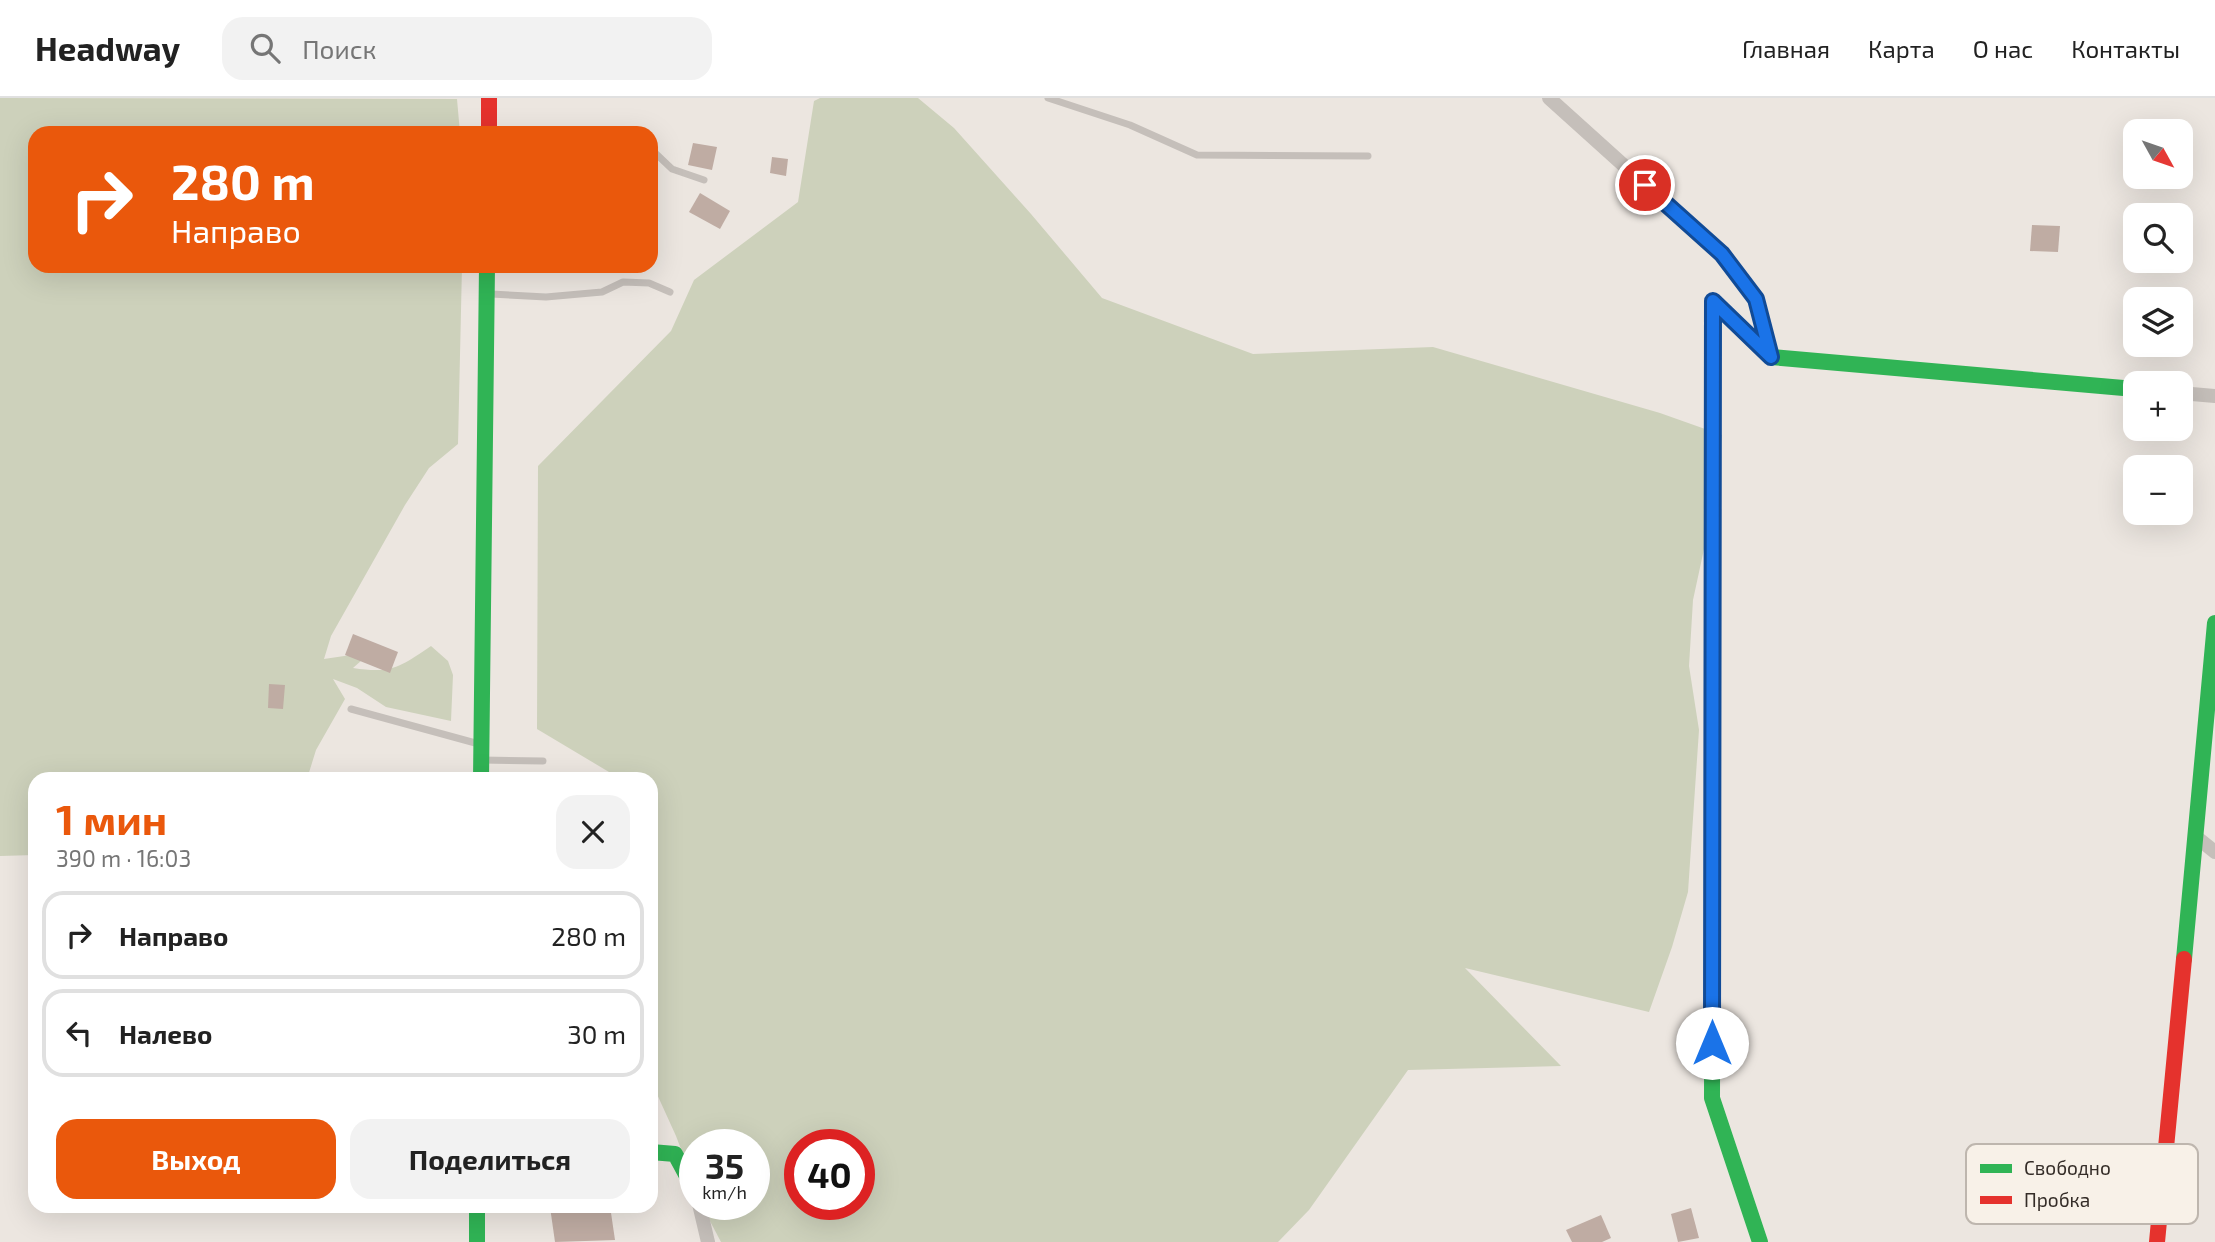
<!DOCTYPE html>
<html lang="ru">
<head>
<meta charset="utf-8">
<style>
	:root { --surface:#fff; --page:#f2f2f2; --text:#222; --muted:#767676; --line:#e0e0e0; --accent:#ea580c }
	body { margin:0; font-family:"Exo 2",sans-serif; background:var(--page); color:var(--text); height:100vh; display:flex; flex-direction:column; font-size:26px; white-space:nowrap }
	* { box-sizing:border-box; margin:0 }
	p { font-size:23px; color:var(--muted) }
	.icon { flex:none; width:38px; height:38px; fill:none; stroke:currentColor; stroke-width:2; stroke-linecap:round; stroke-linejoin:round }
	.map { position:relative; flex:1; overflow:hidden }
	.sheet { position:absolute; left:28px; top:674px; width:630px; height:441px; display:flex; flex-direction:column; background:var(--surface); border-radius:21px; box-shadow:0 7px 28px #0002 }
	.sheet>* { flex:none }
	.guide { position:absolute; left:28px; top:28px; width:630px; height:147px; border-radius:21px; box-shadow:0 7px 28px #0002; background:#ea580c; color:#fff; overflow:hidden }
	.needle { width:46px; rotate:130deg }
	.tools { position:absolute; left:2123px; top:21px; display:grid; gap:14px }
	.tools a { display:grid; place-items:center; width:70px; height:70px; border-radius:14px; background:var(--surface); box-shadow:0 7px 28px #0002; font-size:35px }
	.speed { position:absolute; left:679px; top:1031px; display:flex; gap:14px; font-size:35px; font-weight:700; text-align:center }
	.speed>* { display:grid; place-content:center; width:91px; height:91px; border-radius:50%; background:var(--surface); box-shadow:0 7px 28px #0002; line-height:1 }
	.speed small { font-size:18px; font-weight:400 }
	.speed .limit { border:10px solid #d22; background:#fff; color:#111 }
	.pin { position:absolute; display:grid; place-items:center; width:60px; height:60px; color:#fff; margin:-30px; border:4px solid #fff; border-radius:50%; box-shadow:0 2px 7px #0007 }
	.me { position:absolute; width:77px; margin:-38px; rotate:0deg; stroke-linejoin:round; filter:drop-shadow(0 0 5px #0008) }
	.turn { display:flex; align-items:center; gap:24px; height:147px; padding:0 28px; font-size:32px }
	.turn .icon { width:91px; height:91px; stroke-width:2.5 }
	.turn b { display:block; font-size:49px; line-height:60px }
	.round { display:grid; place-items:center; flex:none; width:74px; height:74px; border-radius:21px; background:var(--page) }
	.overview { display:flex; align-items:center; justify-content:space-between; height:119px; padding:0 28px }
	h1 { font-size:42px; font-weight:700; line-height:52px; color:var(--accent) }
	.primary-button { display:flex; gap:14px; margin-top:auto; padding:14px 28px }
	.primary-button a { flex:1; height:80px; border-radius:21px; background:var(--accent); color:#fff; font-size:28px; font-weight:700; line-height:80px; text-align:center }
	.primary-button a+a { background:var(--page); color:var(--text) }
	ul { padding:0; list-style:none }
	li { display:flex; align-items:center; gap:21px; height:88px; margin:0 14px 10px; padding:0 14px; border:4px solid var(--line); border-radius:21px }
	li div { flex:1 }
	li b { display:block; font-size:26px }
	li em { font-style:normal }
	header { display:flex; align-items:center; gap:42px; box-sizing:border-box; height:98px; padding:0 35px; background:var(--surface); border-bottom:2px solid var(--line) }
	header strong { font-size:33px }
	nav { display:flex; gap:38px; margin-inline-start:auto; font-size:24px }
	.search { width:490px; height:63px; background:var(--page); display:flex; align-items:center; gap:18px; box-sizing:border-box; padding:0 24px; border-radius:21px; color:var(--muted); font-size:26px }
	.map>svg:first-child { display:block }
</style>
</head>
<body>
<header>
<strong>Headway</strong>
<div class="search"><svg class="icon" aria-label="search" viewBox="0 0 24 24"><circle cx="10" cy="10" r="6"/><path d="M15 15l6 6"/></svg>Поиск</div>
<nav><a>Главная</a><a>Карта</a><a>О нас</a><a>Контакты</a></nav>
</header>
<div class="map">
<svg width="2215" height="1144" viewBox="0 0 2215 1144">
	<rect width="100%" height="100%" fill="#ece6e0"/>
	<g fill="#cdd1bb" fill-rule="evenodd">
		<path d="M0,0L457,1L460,35H35V168H462L458,346L429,370L405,407L331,538L324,561L371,554L353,570C392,576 400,569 431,548L448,563L453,577L451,623L386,609L357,590L333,581L345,601L316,652L307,681H35V757L0,758Z"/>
		<path d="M820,0H918L954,30L1031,116L1102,200L1253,256L1433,249L1660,315L1722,337L1715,400L1693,502L1689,568L1699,632L1688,794L1672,849L1649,914L1465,870L1561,968L1408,972L1309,1112L1278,1144H721L701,1106H754V1046H695V1088L676,1038L651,983V681H609V674L537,631L538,368L671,233L694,182L798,104L814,3ZM800,1046H859V1106H800Z"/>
	</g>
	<g fill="#bfaca3">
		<path d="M693,45L717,49L712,72L688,67Z"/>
		<path d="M772,59L788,61L786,78L770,75Z"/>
		<path d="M700,95L730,113L720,131L689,114Z"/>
		<path d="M2032,127L2060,128L2058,154L2030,153Z"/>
		<path d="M353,536L398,554L390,575L345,557Z"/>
		<path d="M269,586L285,587L283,611L268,610Z"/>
		<path d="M563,1108H610L615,1142L555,1144L550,1109Z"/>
		<path d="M1691,1110L1699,1140L1678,1144L1671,1116Z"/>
		<path d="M1601,1117L1611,1140L1602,1144H1572L1566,1132Z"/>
	</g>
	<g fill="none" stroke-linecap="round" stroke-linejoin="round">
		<g stroke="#c5bfba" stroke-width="7">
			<path d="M1048,0L1130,27L1197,57L1368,58"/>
			<path d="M651,51L672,71L704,82"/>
			<path d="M491,196L546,199L602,194L623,184L649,185L670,194"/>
			<path d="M351,611L479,646"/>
			<path d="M482,662L543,663"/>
		</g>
		<g stroke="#c5bfba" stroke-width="14">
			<path d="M1549,0L1722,156L1756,201L1771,258"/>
			<path d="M2180,295L2215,298"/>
			<path d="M2195,738L2215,754"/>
			<path d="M699,1106L708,1144"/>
		</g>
		<g stroke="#30b455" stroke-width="16">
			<path d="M1746,235L1771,259L2135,291"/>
			<path d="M1713,525L1712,1000L1760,1144"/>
			<path d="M481,681L487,168"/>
			<path d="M2184,861L2215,525"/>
			<path d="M651,1054L675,1056L695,1093"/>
			<path d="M477,1108V1144"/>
		</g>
		<g stroke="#e5322d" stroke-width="16">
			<path d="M489,0V35"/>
			<path d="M1713,525V203L1746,235"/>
			<path d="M2157,1144L2184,861"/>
		</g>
	</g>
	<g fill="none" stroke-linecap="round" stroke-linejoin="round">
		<defs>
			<path id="route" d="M1645,87L1722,156L1756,201L1771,259L1713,203L1712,945"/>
		</defs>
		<use href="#route" stroke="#114b97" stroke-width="18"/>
		<use href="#route" stroke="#1a73e8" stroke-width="12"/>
	</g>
	<rect x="1966" y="1046" width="232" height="80" rx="10" fill="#f8f1e8" stroke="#beb6ae" stroke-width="2"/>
	<rect x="1980" y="1066" width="32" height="9" fill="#30b455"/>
	<rect x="1980" y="1098" width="32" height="8" fill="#e5322d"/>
	<g font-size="19" fill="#352d28">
		<text x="2024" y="1077">Свободно</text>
		<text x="2024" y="1109">Пробка</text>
	</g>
</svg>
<div class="tools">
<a><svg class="needle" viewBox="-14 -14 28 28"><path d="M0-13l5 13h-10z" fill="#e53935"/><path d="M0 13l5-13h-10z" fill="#767676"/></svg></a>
<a><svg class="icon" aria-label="search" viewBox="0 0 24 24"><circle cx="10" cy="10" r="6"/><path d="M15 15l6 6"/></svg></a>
<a><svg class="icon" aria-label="layers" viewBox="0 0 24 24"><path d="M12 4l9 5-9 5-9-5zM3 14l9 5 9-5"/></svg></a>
<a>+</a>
<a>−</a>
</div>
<div class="speed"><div>35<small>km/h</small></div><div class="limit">40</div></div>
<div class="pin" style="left:1645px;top:87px;background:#d93025"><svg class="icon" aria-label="arrive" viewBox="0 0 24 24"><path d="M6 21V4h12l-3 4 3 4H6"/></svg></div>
<svg class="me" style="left:1712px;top:945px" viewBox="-20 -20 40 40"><circle r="19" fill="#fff"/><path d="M0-13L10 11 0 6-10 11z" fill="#1a73e8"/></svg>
<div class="guide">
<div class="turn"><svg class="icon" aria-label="right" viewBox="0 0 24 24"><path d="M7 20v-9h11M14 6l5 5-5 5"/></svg><div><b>280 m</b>Направо</div></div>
</div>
<section class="sheet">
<div class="overview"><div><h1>1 мин</h1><p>390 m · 16:03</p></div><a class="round"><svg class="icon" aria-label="close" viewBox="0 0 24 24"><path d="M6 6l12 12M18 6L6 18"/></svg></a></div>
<ul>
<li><svg class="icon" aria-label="right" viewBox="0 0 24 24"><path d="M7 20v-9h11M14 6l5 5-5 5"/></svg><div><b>Направо</b></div><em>280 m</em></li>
<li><svg class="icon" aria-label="left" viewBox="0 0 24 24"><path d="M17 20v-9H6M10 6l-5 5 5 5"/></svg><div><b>Налево</b></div><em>30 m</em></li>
</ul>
<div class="primary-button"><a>Выход</a><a>Поделиться</a></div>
</section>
</div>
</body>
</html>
